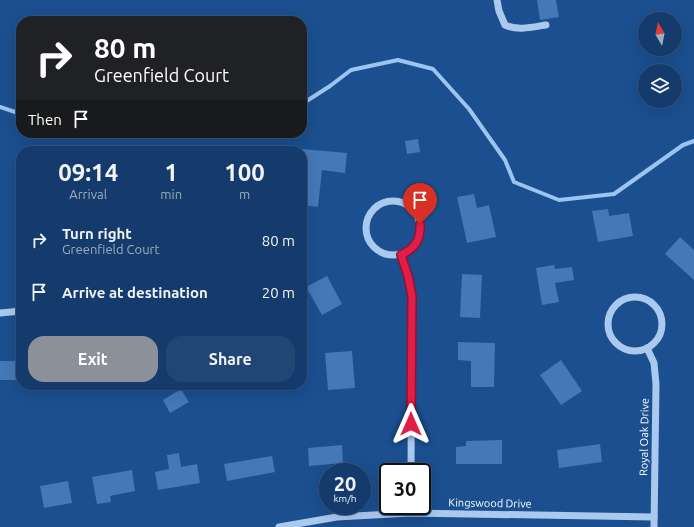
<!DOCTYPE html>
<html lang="en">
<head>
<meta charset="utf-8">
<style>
	:root { --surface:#143b6b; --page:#214673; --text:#f1f3f6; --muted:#9dadc1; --line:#33557e; --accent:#8c9099 }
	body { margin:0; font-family:Ubuntu,sans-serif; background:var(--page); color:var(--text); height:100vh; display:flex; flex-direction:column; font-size:15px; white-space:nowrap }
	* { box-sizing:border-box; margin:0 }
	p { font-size:13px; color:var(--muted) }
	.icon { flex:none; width:22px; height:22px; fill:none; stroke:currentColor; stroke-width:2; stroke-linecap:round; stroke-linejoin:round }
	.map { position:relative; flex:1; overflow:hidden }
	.panel { position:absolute; left:16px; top:146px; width:291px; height:244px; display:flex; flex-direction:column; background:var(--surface); border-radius:16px; box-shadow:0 4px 16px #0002,0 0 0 1px var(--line) }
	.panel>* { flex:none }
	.hud { position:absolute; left:16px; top:16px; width:291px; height:122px; border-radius:16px; box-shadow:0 4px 16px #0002,0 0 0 1px var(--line); background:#202124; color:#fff; overflow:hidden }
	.needle { width:26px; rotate:350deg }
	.controls { position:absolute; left:638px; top:12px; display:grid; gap:8px }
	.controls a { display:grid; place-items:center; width:44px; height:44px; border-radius:50%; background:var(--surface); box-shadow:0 4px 16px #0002,0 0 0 1px var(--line); font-size:20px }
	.speed { position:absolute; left:319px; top:463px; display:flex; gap:8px; font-size:20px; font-weight:700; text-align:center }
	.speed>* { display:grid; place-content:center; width:52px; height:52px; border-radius:50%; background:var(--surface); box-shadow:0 4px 16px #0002,0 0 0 1px var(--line); line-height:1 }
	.speed small { font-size:10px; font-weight:400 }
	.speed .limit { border:2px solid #111; border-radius:6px; background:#fff; color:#111 }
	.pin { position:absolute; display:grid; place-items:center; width:34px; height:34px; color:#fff; margin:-41px -17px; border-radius:50% 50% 50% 0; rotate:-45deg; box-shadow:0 0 4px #0007 }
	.pin .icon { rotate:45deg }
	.me { position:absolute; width:44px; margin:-22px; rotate:0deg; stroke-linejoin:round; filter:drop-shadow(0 0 3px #0008) }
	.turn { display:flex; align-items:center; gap:14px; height:84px; padding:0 12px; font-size:18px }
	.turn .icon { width:52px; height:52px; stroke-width:2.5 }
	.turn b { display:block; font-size:28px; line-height:34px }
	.then { display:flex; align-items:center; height:38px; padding:0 12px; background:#0003; gap:8px; font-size:15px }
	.eta { display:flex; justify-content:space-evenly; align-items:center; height:68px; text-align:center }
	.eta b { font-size:24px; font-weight:700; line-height:28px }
	.cta { display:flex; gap:8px; margin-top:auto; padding:8px 12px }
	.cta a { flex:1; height:46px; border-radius:16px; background:var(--accent); color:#fff; font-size:16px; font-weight:700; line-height:46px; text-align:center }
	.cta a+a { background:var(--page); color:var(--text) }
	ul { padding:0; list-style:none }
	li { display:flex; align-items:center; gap:12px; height:52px; padding:0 12px }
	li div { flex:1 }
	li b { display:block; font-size:15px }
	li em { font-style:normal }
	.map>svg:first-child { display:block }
</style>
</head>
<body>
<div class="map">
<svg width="694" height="527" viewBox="0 0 694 527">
	<rect width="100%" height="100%" fill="#1b4f8f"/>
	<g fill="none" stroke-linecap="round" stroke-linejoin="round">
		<g stroke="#9cc4f0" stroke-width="4">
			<path d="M302,104L330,86L351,70L398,60L433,69L469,109L505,160L514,182L559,200L614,194L683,145L694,141"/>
			<path d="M0,107L21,114"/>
			<path d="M115,133L149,136L229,133"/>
		</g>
	</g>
	<g fill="#4478b7">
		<path d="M537,0H556L559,17L540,20Z"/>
		<path d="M418,139L420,152L407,154L405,141Z"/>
		<path d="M302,149L347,153L345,173L322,170L318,207L302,205Z"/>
		<path d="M474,194L477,208L489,205L496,237L467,243L457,197Z"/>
		<path d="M608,209L609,216L629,213L633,236L598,242L592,211Z"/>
		<path d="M680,237L694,250V280L665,254Z"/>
		<path d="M554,265L555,269L572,267L574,280L555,283L559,302L542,305L536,268Z"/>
		<path d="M462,274L482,275L480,318L460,317Z"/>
		<path d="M327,276L342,304L322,315L306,287Z"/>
		<path d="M458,342L495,343L494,387H471V361L458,360Z"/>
		<path d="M352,351L355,388L328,390L325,353Z"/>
		<path d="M561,360L582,391L561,405L540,375Z"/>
		<rect x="0" y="361" width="21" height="19"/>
		<path d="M181,389L189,402L170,413L163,400Z"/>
		<path d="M502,440V464H456V447L466,446V441Z"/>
		<path d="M600,444L602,462L559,468L557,450Z"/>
		<path d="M342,445L343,463L309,466L308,448Z"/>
		<path d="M179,453L181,467L197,464L200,483L158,490L155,472L169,469L167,455Z"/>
		<path d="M272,456L275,472L227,481L224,464Z"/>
		<path d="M132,470L135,491L110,496L111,502L97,504L92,477Z"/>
		<path d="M68,481L72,503L44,508L40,486Z"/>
	</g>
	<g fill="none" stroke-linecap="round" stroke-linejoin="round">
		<g stroke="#a9c9ee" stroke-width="7">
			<path d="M497,0L499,11L505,25C517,31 533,27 546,25"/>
			<circle cx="393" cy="228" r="27"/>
			<path d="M401,255L408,276L412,296L411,472"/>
			<circle cx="635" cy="324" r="27"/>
			<path d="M0,313L21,311"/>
			<path d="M647,348L654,363L656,384L654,527"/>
			<path d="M279,527L337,517L410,513L654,517"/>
		</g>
	</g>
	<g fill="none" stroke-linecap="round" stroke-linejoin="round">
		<defs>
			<path id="route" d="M411,424L412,296L408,276L401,255C415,248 421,240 420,224"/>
		</defs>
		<use href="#route" stroke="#92132f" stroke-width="10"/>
		<use href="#route" stroke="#e11d48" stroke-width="7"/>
	</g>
	<g text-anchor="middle" stroke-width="3.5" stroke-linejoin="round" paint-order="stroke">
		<g font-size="11" fill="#fff" stroke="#1b4f8f">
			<text transform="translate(644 437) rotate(-89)" y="4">Royal Oak Drive</text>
			<text transform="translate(490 503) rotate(1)" y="4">Kingswood Drive</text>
		</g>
	</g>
</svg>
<div class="controls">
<a><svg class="needle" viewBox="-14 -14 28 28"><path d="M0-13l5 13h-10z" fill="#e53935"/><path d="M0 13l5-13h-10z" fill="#9dadc1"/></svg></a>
<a><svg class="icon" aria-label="layers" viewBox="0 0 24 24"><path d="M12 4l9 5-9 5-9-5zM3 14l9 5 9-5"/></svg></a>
</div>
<div class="speed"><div>20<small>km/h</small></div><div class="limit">30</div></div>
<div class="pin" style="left:420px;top:224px;background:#d93025"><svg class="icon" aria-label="arrive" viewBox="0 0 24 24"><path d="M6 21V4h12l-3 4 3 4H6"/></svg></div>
<svg class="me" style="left:411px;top:424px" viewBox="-20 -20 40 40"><path d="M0-17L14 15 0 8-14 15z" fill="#e11d48" stroke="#fff" stroke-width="4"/></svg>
<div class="hud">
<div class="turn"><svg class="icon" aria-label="right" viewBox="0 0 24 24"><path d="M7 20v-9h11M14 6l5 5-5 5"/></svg><div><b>80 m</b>Greenfield Court</div></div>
<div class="then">Then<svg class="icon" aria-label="arrive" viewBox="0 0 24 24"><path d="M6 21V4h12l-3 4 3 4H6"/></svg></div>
</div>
<section class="panel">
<div class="eta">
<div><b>09:14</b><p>Arrival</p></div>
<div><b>1</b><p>min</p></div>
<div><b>100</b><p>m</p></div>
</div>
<ul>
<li><svg class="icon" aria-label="right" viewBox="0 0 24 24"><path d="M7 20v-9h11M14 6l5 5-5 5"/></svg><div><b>Turn right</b><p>Greenfield Court</p></div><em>80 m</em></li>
<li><svg class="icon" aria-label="arrive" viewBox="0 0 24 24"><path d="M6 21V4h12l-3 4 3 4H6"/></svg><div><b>Arrive at destination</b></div><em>20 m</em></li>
</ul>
<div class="cta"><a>Exit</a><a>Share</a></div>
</section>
</div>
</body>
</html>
